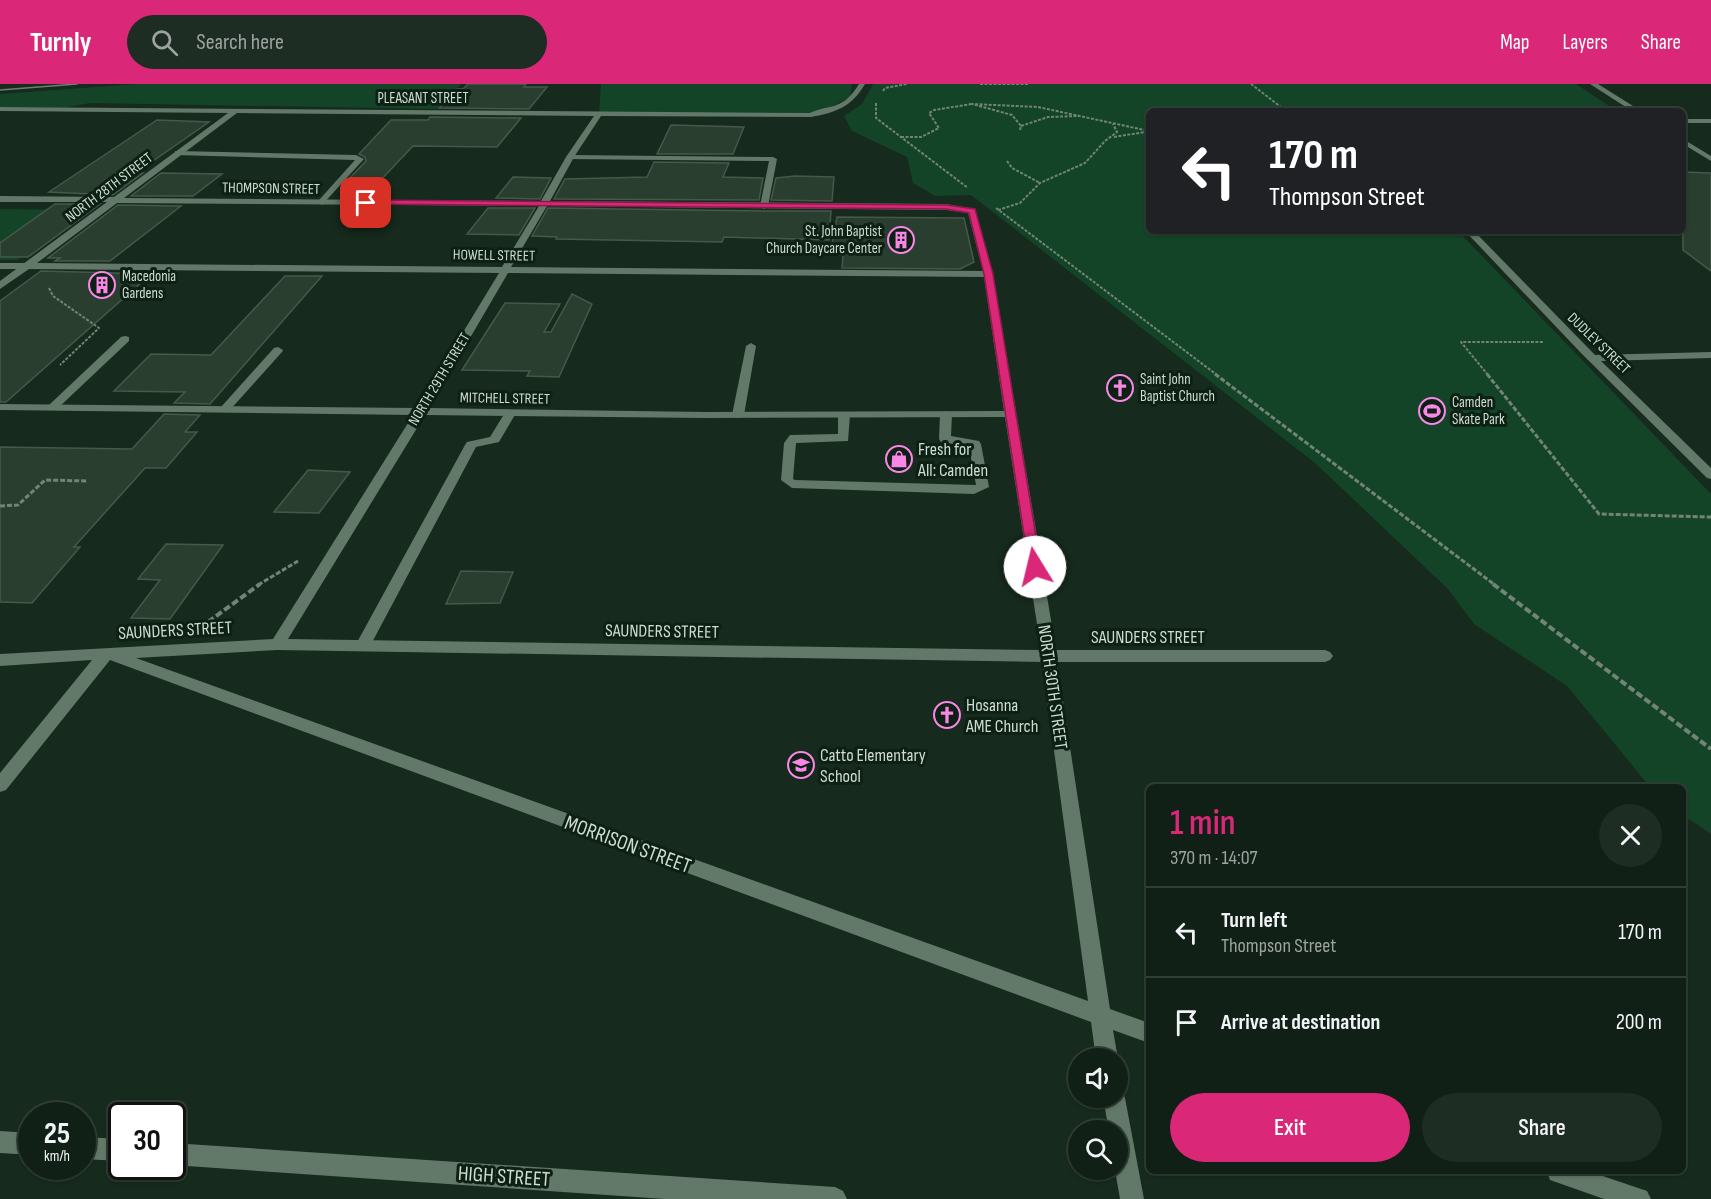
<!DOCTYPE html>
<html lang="en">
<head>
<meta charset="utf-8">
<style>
	:root { --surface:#102016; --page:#1e2d23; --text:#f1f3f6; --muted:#9ca3a1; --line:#303e35; --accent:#db2777 }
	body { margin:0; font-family:"Sofia Sans Condensed",sans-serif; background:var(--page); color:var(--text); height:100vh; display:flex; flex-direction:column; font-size:22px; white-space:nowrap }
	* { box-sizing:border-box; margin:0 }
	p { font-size:20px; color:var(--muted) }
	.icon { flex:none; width:33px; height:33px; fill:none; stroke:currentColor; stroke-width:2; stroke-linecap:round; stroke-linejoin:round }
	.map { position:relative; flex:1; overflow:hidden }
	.details { position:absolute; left:1146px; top:700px; width:540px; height:390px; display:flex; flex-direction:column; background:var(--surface); border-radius:9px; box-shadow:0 2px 4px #0004,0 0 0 2px var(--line) }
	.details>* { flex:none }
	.guide { position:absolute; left:1146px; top:24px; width:540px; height:126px; border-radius:9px; box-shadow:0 2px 4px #0004,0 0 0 2px var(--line); background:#202124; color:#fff; overflow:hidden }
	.controls { position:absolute; left:1068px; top:964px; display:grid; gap:12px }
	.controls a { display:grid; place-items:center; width:60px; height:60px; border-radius:50%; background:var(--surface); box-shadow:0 2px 4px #0004,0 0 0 2px var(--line); font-size:30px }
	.speed { position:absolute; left:18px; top:1018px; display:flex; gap:12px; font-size:30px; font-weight:700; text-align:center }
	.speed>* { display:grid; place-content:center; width:78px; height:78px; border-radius:50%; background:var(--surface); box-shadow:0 2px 4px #0004,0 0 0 2px var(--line); line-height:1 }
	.speed small { font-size:15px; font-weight:400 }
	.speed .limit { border:3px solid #111; border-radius:9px; background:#fff; color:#111 }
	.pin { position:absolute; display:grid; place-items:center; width:51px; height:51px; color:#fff; margin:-26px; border-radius:12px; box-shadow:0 3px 9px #0006 }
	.me { position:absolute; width:66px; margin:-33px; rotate:351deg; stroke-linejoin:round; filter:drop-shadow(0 0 4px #0008) }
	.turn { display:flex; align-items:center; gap:21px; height:126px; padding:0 24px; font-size:27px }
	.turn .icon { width:78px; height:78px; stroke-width:2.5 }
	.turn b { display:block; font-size:42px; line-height:51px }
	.round { display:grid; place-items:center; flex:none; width:63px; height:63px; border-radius:32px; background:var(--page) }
	.overview { display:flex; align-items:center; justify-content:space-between; height:102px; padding:0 24px }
	h1 { font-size:36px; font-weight:600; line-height:45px; color:var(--accent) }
	.button { display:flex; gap:12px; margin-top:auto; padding:12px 24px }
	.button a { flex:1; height:69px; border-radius:36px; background:var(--accent); color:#fff; font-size:24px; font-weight:600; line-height:69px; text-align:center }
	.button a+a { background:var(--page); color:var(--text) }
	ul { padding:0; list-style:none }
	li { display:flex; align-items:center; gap:18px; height:90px; padding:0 24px; border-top:2px solid var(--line) }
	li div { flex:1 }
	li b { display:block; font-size:22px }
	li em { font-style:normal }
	header { display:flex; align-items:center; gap:36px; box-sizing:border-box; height:84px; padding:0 30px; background:var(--accent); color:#fff }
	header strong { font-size:28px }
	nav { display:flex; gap:33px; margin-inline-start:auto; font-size:21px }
	.search { width:420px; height:54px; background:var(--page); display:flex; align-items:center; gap:15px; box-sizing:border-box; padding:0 21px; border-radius:33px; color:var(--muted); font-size:22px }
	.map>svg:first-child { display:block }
</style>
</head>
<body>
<header>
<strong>Turnly</strong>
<div class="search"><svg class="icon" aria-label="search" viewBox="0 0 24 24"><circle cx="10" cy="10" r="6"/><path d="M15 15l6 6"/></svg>Search here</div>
<nav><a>Map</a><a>Layers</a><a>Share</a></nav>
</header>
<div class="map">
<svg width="1711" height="1115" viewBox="0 0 1711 1115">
	<rect width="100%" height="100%" fill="#162a1d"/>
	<g fill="#134427">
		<path d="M137,0H461L436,25L90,19L68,23H0V10Z"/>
		<path d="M601,0H852L850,13L820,29H599Z"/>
		<path d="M873,0H1576L1617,27H1149V147H1458L1711,410V750L1683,731V704L1650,703L1567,602L1474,540L1448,505L1315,379L971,111L935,112L913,99L907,73L852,47L844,32L862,20Z"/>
		<path d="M0,125L86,126L17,176H0Z"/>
	</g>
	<g fill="#2a3e30" stroke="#44594a" stroke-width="1.5">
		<path d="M468,0H526L524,3H547L529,25L439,24L457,5H463Z"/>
		<path d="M430,33L521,34L497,63L413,62L375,102L343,101L366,77L365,73L359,70L391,36H428Z"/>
		<path d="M157,36L209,38L136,89H143L113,111L49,108Z"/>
		<path d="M671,41L744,43L733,70H657Z"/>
		<path d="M654,78L729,79L723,93L763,94L759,116L554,115L565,95L647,93Z"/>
		<path d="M1683,88L1711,89V187L1683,166Z"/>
		<path d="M161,89L222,90L193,112H131Z"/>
		<path d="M795,92L834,93L832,117L771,116L776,94Z"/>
		<path d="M513,93L551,94L540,115L496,114Z"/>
		<path d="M55,120H100L28,173H0V159Z"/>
		<path d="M118,121L181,122L110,177H55L60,174H48Z"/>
		<path d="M488,124H535L519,151L467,150Z"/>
		<path d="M548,124L764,127H831L829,156L724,153L722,158L556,155L557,153L532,152Z"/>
		<path d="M837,133L964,134L974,178L960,185L842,184L843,171L830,170Z"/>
		<path d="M41,187L151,190L6,318H0V217Z"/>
		<path d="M285,192H322L210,320L174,319L185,308L114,307L151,270L211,271Z"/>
		<path d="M572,210L592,220L559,293L527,292L530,287L462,286L505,219L560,220L544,248H551Z"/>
		<path d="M164,330L200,331L185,348H197L166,384H145L74,463H80L32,519L0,518V363L132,365Z"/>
		<path d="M308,386L350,388L319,429L274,428Z"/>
		<path d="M166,460L223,461L170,535L131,534L160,496L138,495Z"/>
		<path d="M461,487L513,488L500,519L446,520Z"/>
	</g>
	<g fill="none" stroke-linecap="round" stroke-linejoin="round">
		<g stroke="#738378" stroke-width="2" stroke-dasharray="3 1.5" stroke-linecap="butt">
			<path d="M980,0H1029"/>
			<path d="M1251,0L1286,27"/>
			<path d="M883,7L885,4L907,0"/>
			<path d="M876,19V34L968,104"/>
			<path d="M1021,42L1048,33L1079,32"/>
			<path d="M1020,46L1021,42L1012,31L972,20L1038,23L1149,47"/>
			<path d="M901,53H921L939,44L929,29L934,26L972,20"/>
			<path d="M1114,53L1145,48"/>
			<path d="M1007,77L1012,84L1040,99"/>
			<path d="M996,124L1217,291"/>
			<path d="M998,126L1020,119L1040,99L1085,79L1105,57L1117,48L1113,40"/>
			<path d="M49,204L53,212L99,244L60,281"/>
			<path d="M1488,291L1461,258H1544"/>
		</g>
		<g stroke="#738378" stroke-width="3" stroke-dasharray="5 2" stroke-linecap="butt">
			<path d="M1215,290L1495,501"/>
			<path d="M1487,290L1599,430L1711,433"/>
			<path d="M0,422L18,421L45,396L87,397"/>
			<path d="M258,501L298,477"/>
		</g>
		<g stroke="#738378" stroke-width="4" stroke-dasharray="7 3" stroke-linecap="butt">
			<path d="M1493,500L1711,665"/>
			<path d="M208,538L260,500"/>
		</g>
		<g fill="#627868" fill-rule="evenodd">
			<path d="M859,0H865C852,23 835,29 810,33L806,31C829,18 840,30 859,0Z"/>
			<path d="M178,67L356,71L364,75L322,121L318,118L319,116L355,76L175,71V67Z"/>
			<path d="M570,71L773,73L777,75L768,122L764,125L760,122L769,77L567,75V71Z"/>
			<path d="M0,179H28L33,182L28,185H0Z"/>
			<path d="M125,252L129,253V257L57,325H49V321L121,253Z"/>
			<path d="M751,259L756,262L744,331L738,334L732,331L746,262Z"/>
			<path d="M278,263L283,266L282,268L229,327H221V323L274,264Z"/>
			<path d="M510,326L516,329L499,358L476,363L368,566H358L355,562L465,361L467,358L490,353L506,327Z"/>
			<path d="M946,327L952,330L951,352L979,357L981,360L989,403L974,410L792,404L781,396L784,359L790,351L838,350V331L844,328L850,331L848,357L796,359L793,395L795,396L976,401L969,363L941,358L939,355L940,330Z"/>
		</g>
		<g fill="#627868" fill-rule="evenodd">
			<path d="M1590,0H1598L1641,27H1632Z"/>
			<path d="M0,23L810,29L813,33L601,32L574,73L550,117L946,120L975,125L993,190L1056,566H1325L1330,568L1333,572L1330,576L1325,578H1057L1110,925L1149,939V959L1113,946L1118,975H1096L1091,938L110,576L6,706L0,708V689L92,576L0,582V570L273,555L413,331L0,326V320L417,324L499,189L29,185L0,205V197L107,118H0V112L114,113L228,29L0,27ZM237,29L594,32L566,73L541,117L124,114ZM117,119L539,122L502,183L37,179ZM547,122L946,126L968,129L983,187L511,183ZM508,189L984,193L1004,327L706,328L429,324ZM425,331L706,334L1005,333L1041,566L288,555ZM277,566L1042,578L1088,917L136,574Z"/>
			<rect x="1683" y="35" width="28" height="4"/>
			<path d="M1683,55L1711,72V77L1683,60Z"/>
			<path d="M1465,147H1474L1595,271L1711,268V274L1601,277L1711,384V395L1707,394L1581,269Z"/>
			<path d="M1118,1005L1122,1006L1125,1014L1144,1115H1120L1115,1086H1118V1047H1109L1103,1014H1118Z"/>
			<path d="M0,1047L32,1049V1071L0,1069Z"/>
			<path d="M82,1053L122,1055V1077L82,1075Z"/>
			<path d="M172,1059L835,1103L843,1107L847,1115H665L172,1081Z"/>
			<path d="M1547,1088H1591L1647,1107L1651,1115H1604L1550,1096Z"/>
		</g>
		<path stroke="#6e7f74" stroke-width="1.5" d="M0,6L77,0"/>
	</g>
	<path fill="#db2777" stroke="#8e194d" stroke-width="1.5" d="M366,116L946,121L975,125L993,190L1041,483L1035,488L1029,483L984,190L969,129L946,125L364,120L363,119Z"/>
	<defs>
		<symbol id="building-ring" viewBox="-11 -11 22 22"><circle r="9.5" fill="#0d2014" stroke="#fa87e7" stroke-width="1.5"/><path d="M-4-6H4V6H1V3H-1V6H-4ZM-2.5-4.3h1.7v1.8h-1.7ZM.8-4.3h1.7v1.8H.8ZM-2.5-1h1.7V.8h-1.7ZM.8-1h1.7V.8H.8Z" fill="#fa87e7"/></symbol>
		<symbol id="church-ring" viewBox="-11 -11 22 22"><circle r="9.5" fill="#0d2014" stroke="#fa87e7" stroke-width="1.5"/><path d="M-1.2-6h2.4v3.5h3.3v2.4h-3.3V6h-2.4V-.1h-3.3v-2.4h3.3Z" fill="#fa87e7"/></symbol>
		<symbol id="stadium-ring" viewBox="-11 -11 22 22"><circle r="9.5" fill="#0d2014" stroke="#fa87e7" stroke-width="1.5"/><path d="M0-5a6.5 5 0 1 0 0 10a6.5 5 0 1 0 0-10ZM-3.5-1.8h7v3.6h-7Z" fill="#fa87e7"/></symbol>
		<symbol id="shop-ring" viewBox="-11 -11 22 22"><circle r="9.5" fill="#0d2014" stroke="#fa87e7" stroke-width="1.5"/><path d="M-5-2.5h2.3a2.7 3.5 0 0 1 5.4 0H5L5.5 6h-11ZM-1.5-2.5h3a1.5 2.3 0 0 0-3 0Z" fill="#fa87e7"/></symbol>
		<symbol id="school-ring" viewBox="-11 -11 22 22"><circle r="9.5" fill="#0d2014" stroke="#fa87e7" stroke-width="1.5"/><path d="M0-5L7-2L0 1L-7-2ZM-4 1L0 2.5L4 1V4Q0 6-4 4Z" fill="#fa87e7"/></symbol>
	</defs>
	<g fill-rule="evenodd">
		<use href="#building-ring" x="886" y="141" width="30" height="30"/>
		<use href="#building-ring" x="87" y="186" width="30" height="30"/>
		<use href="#church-ring" x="1105" y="289" width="30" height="30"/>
		<use href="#stadium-ring" x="1417" y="312" width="30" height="30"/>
		<use href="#shop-ring" x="884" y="360" width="30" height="30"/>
		<use href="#church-ring" x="932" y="616" width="30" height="30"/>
		<use href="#school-ring" x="786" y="666" width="30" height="30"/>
	</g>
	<g text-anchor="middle" stroke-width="6" stroke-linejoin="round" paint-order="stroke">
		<g font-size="15" fill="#cfdcd2" stroke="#0d2014">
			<text x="423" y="19">PLEASANT STREET</text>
			<text transform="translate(109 103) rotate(-37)" y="5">NORTH 28TH STREET</text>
			<text transform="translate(271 104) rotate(1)" y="5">THOMPSON STREET</text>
			<text transform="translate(494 171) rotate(1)" y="5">HOWELL STREET</text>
			<text transform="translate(1599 259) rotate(44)" y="5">DUDLEY STREET</text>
			<text transform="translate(439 295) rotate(-59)" y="5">NORTH 29TH STREET</text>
			<text transform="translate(505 314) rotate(1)" y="5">MITCHELL STREET</text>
		</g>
		<g font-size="15" fill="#cfdcd2" stroke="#0d2014" text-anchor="start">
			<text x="882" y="152" text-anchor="end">St. John Baptist<tspan x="882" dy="17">Church Daycare Center</tspan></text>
			<text x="122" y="197">Macedonia<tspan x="122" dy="17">Gardens</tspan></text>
			<text x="1140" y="300">Saint John<tspan x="1140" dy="17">Baptist Church</tspan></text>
			<text x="1452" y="323">Camden<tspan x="1452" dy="17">Skate Park</tspan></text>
		</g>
		<g font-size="18" fill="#cfdcd2" stroke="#0d2014" text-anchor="start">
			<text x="918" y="371">Fresh for<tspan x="918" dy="21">All: Camden</tspan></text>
			<text x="966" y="627">Hosanna<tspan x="966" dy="21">AME Church</tspan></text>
			<text x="820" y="677">Catto Elementary<tspan x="820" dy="21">School</tspan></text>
		</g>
		<g font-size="18" fill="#cfdcd2" stroke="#0d2014">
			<text transform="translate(175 546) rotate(-3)" y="6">SAUNDERS STREET</text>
			<text transform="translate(662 547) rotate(1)" y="6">SAUNDERS STREET</text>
			<text x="1148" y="559">SAUNDERS STREET</text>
			<text transform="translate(1053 603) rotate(82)" y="6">NORTH 30TH STREET</text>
		</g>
		<g font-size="21" fill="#cfdcd2" stroke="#0d2014">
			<text transform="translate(628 760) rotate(20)" y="7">MORRISON STREET</text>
			<text transform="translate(504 1092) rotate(4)" y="7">HIGH STREET</text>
		</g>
	</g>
</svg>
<div class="controls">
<a><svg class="icon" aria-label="sound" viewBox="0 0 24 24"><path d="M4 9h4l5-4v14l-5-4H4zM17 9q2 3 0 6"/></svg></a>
<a><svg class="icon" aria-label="search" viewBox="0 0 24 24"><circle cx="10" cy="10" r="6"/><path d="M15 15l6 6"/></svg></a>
</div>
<div class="speed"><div>25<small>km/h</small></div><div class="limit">30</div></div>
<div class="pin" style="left:366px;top:119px;background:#d93025"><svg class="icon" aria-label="arrive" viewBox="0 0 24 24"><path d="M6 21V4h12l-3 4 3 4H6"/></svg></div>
<svg class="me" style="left:1035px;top:483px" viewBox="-20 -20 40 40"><circle r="19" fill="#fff"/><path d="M0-13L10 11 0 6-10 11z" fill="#db2777"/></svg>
<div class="guide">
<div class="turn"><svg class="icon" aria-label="left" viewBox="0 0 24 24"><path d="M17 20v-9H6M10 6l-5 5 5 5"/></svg><div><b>170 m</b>Thompson Street</div></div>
</div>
<section class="details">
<div class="overview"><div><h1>1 min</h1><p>370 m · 14:07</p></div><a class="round"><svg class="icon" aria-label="close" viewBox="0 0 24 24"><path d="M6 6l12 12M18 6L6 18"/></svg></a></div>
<ul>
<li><svg class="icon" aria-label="left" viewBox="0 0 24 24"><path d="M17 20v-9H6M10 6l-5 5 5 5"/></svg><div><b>Turn left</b><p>Thompson Street</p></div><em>170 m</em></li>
<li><svg class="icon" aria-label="arrive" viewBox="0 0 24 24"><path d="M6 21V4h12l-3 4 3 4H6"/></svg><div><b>Arrive at destination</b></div><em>200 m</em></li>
</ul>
<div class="button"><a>Exit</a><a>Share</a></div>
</section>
</div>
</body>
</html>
